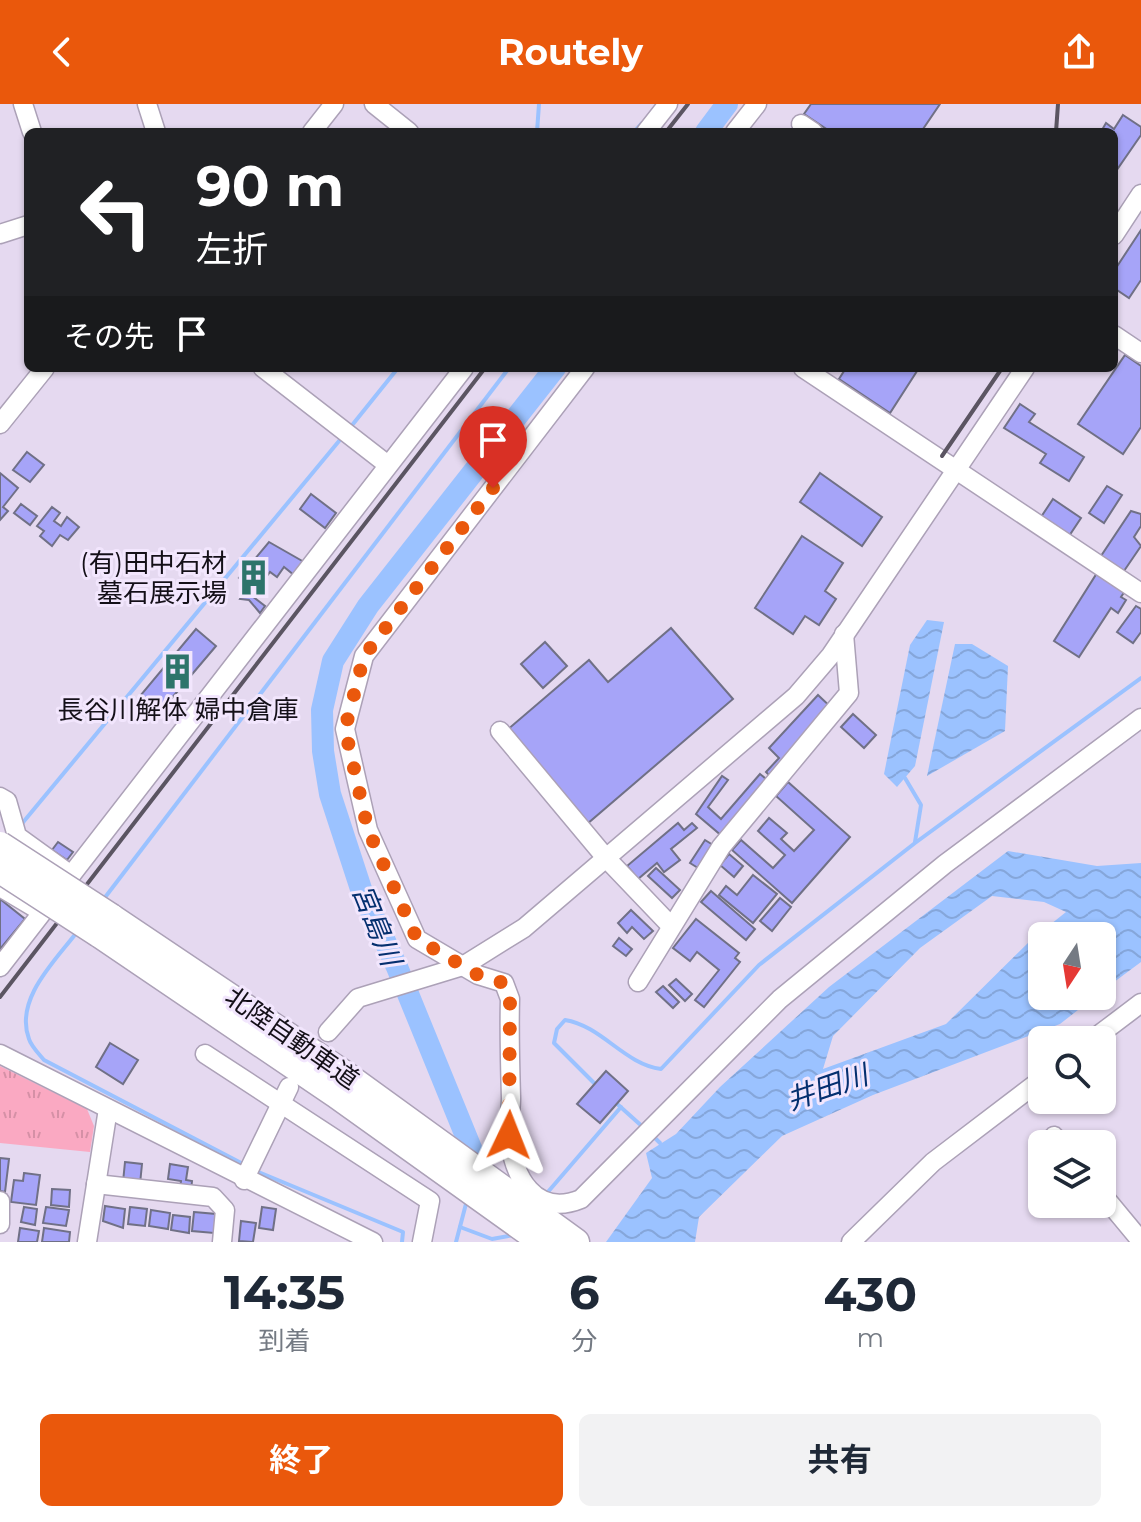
<!DOCTYPE html>
<html lang="ja">
<head>
<meta charset="utf-8">
<style>
	:root { --surface:#fff; --page:#f2f2f3; --text:#1f2937; --muted:#747a83; --accent:#ea580c }
	body { margin:0; font-family:Montserrat,"Noto Sans JP",sans-serif; background:var(--page); color:var(--text); height:100vh; display:flex; flex-direction:column; font-size:30px; white-space:nowrap }
	* { box-sizing:border-box; margin:0 }
	p { font-size:26px; color:var(--muted) }
	.icon { flex:none; width:44px; height:44px; fill:none; stroke:currentColor; stroke-width:2; stroke-linecap:round; stroke-linejoin:round }
	.map { position:relative; height:1138px; overflow:hidden }
	.sheet { display:flex; flex-direction:column; background:var(--surface); flex:1 }
	.sheet>* { flex:none }
	.top-card { position:absolute; left:24px; top:24px; width:1094px; height:244px; border-radius:12px; box-shadow:0 2px 6px #0004; background:#202124; color:#fff; overflow:hidden }
	.needle { width:52px; rotate:192deg }
	.fabs { position:absolute; left:1028px; top:818px; display:grid; gap:16px }
	.fabs a { display:grid; place-items:center; width:88px; height:88px; border-radius:12px; background:var(--surface); box-shadow:0 2px 6px #0004; font-size:40px }
	.pin { position:absolute; display:grid; place-items:center; width:68px; height:68px; color:#fff; margin:-82px -34px; border-radius:50% 50% 50% 0; rotate:-45deg; box-shadow:0 0 8px #0007 }
	.pin .icon { rotate:45deg }
	.me { position:absolute; width:88px; margin:-44px; rotate:2deg; stroke-linejoin:round; filter:drop-shadow(0 0 6px #0008) }
	.turn { display:flex; align-items:center; gap:28px; height:168px; padding:0 40px; font-size:36px }
	.turn .icon { width:104px; height:104px; stroke-width:2.5 }
	.turn b { display:block; font-size:56px; line-height:68px }
	.then { display:flex; align-items:center; height:76px; padding:0 40px; background:#0003; gap:16px; font-size:30px }
	.eta { display:flex; justify-content:space-evenly; align-items:center; height:136px; text-align:center }
	.eta b { font-size:48px; font-weight:700; line-height:56px }
	.cta { display:flex; gap:16px; margin-top:auto; padding:16px 40px }
	.cta a { flex:1; height:92px; border-radius:12px; background:var(--accent); color:#fff; font-size:32px; font-weight:700; line-height:92px; text-align:center }
	.cta a+a { background:var(--page); color:var(--text) }
	header { display:flex; justify-content:space-between; align-items:center; height:104px; padding:0 40px; background:var(--accent); color:#fff; font-size:36px; font-weight:700 }
	.map>svg:first-child { display:block }
</style>
</head>
<body>
<header><svg class="icon" aria-label="back" viewBox="0 0 24 24"><path d="M15 5l-7 7 7 7"/></svg>Routely<svg class="icon" aria-label="share" viewBox="0 0 24 24"><path d="M12 15V3M7 8l5-5 5 5M5 13v7h14v-7"/></svg></header>
<div class="map">
<svg width="1141" height="1138" viewBox="0 0 1141 1138">
	<defs>
		<pattern id="grass-tufts" width="24" height="20" patternUnits="userSpaceOnUse" patternTransform="scale(2)"><rect width="24" height="20" fill="#faa9c2"/><path d="M3 7l-1-3M5 7V3M7 7l1-3M15 17l-1-3M17 17v-4M19 17l1-3" fill="none" stroke="#d590a6"/></pattern>
		<pattern id="water-waves" width="16" height="10" patternUnits="userSpaceOnUse" patternTransform="scale(2)"><rect width="16" height="10" fill="#9bc2ff"/><path d="M0 5q4-4 8 0t8 0" fill="none" stroke="#85a6da"/></pattern>
	</defs>
	<rect width="100%" height="100%" fill="#e5d9f0"/>
	<path fill="url(#grass-tufts)" d="M0,962L87,1005L94,1022L90,1048L0,1039Z"/>
	<g fill="url(#water-waves)" fill-rule="evenodd">
		<path d="M927,516L944,518L915,662L897,683L884,670L910,541Z"/>
		<path d="M955,540H972L1008,562L1005,627L927,672Z"/>
		<path d="M1008,747L1097,762L1141,759V858L1102,887V832H1042V892H1096L1060,920L873,991L782,1032L699,1113L695,1138H606L652,1074L646,1049L676,1030L720,983L829,883ZM992,792L1044,798L1066,808L1031,836L946,920L823,965L833,932L920,844Z"/>
	</g>
	<g fill="none" stroke-linecap="round" stroke-linejoin="round">
		<g stroke="#9bc2ff" stroke-width="4">
			<path d="M537,28L539,0"/>
			<path d="M634,28L642,19"/>
			<path d="M349,325L398,264"/>
			<path d="M905,674L921,701L915,738"/>
			<path d="M20,722L344,331"/>
			<path d="M103,796L509,264"/>
			<path d="M77,828C56,856 14,895 29,935C31,942 39,950 44,956L245,1061"/>
			<path d="M597,982L554,939L557,925L565,916C602,922 624,960 661,965L759,861L915,739L1141,574"/>
			<path d="M615,998L644,1024"/>
			<path d="M651,1030L660,1039"/>
			<path d="M256,1067L403,1128L402,1138"/>
			<path d="M547,1089L621,1003"/>
			<path d="M460,1123L492,1135L514,1131"/>
			<path d="M456,1138L467,1096"/>
		</g>
		<g stroke="#9bc2ff" stroke-width="22">
			<path d="M706,28L727,0"/>
			<path d="M477,1059L397,863L362,788L330,690L323,647L322,606L333,557L368,502L555,264"/>
		</g>
	</g>
	<g fill="#a6a4f8" stroke="#707086" stroke-width="2">
		<path d="M811,0H940L921,28H831L804,10Z"/>
		<path d="M1123,11L1141,23V31L1114,70V28H1093L1095,25L1102,26L1106,19L1114,25Z"/>
		<path d="M1141,126V176L1129,194L1114,184V167Z"/>
		<path d="M1125,251L1141,262V323L1123,350L1078,320Z"/>
		<path d="M846,264H919L890,309L839,275Z"/>
		<path d="M1020,300L1035,310L1029,318L1084,353L1069,377L1040,359L1046,350L1004,324Z"/>
		<path d="M27,348L44,361L30,378L13,366Z"/>
		<path d="M0,369L18,384L3,403L8,407L0,416Z"/>
		<path d="M820,369L882,413L862,442L800,398Z"/>
		<path d="M1107,382L1122,391L1104,419L1089,409Z"/>
		<path d="M311,390L336,409L325,424L300,405Z"/>
		<path d="M1053,395L1081,414L1069,432L1041,413Z"/>
		<path d="M21,400L37,412L30,421L14,409Z"/>
		<path d="M52,403L60,409L54,417L61,422L67,413L79,423L68,436L60,431L52,442L40,432L44,427L37,422Z"/>
		<path d="M1131,407L1141,410V422L1134,433L1141,442L1124,467L1101,452Z"/>
		<path d="M802,432L843,459L825,487L836,495L819,521L805,512L793,530L755,504Z"/>
		<path d="M269,438L304,458L294,471L284,463L277,473L270,468L252,492L265,502L260,509L249,496L240,495L247,481L239,474Z"/>
		<path d="M1097,469L1125,487L1121,493L1126,496L1118,509L1111,504L1079,553L1054,537Z"/>
		<path d="M1136,502L1141,505V528L1133,539L1117,528Z"/>
		<path d="M671,524L733,595L587,720L506,627L589,556L608,578Z"/>
		<path d="M196,525L216,542L160,608L140,592Z"/>
		<path d="M545,538L567,562L543,584L521,560Z"/>
		<path d="M818,591L835,607L773,675L766,668L779,654L769,644Z"/>
		<path d="M853,610L876,631L864,644L841,623Z"/>
		<path d="M760,670L771,679L722,732L696,710L722,672L728,676L708,703L721,715Z"/>
		<path d="M788,678L850,733L792,799L732,746L741,736L773,764L785,751L758,727L769,714L787,729L781,735L794,747L814,726L776,692Z"/>
		<path d="M678,719L684,726L692,719L697,724L671,745L680,756L664,768L657,759L638,775L627,762Z"/>
		<path d="M705,736L713,741L698,764L690,759Z"/>
		<path d="M58,738L73,748L67,756L52,746Z"/>
		<path d="M729,750L743,762L734,773L720,761Z"/>
		<path d="M656,764L680,786L672,794L648,772Z"/>
		<path d="M753,771L777,790L753,819L719,791L726,782L737,791Z"/>
		<path d="M711,787L755,825L746,836L701,798Z"/>
		<path d="M780,794L791,803L772,827L760,817Z"/>
		<path d="M0,795L25,815L0,845Z"/>
		<path d="M631,806L653,827L644,835L632,823L627,829L618,819Z"/>
		<path d="M696,815L739,849L735,854L740,858L704,903L695,896L719,866L697,848L690,857L673,844Z"/>
		<path d="M619,834L632,845L626,852L613,842Z"/>
		<path d="M676,875L692,890L685,897L669,881Z"/>
		<path d="M663,882L679,898L673,904L656,888Z"/>
		<path d="M110,939L138,956L123,980L96,963Z"/>
		<path d="M606,967L628,987L600,1019L577,1000Z"/>
		<path d="M0,1054L9,1055L5,1088L0,1087Z"/>
		<path d="M125,1058L142,1060L140,1080L123,1078Z"/>
		<path d="M170,1060L188,1063L186,1076L192,1077L191,1086L180,1084L181,1077L168,1075Z"/>
		<path d="M24,1069L40,1071L36,1101L11,1098L14,1076L23,1077Z"/>
		<path d="M52,1085L70,1086L69,1103L51,1101Z"/>
		<path d="M105,1102L125,1105L123,1124L103,1117Z"/>
		<path d="M24,1103L37,1105L35,1121L21,1118Z"/>
		<path d="M46,1103L69,1106L66,1122L43,1119Z"/>
		<path d="M130,1103L147,1105L145,1122L128,1120Z"/>
		<path d="M262,1103L276,1105L273,1126L259,1124Z"/>
		<path d="M151,1106L170,1109L168,1125L149,1122Z"/>
		<path d="M194,1108L216,1110L214,1129L192,1127Z"/>
		<path d="M173,1111L190,1113L189,1129L171,1126Z"/>
		<path d="M241,1117L256,1119L253,1138L239,1137Z"/>
		<path d="M20,1124L39,1127L37,1138H18Z"/>
		<path d="M44,1124L70,1128L69,1138H42Z"/>
	</g>
	<g fill="none" stroke-linecap="round" stroke-linejoin="round">
		<defs>
			<g id="minor">
				<path d="M23,0L32,28"/>
				<path d="M147,0L156,28"/>
				<path d="M374,0L409,28"/>
				<path d="M801,20L813,28"/>
				<path d="M312,28L334,0"/>
				<path d="M646,28L668,0"/>
				<path d="M735,28L757,0"/>
				<path d="M0,130L28,121"/>
				<path d="M1114,131L1141,90"/>
				<path d="M1114,231L1141,249"/>
				<path d="M263,264L388,361"/>
				<path d="M585,264L364,552L345,625L368,726L417,835L478,871L504,879L510,895C509,928 510,960 511,994C511,1006 508,1019 509,1031C513,1073 535,1114 581,1095L780,895L945,760L1141,614"/>
				<path d="M803,264L1141,489"/>
				<path d="M0,320L45,264"/>
				<path d="M500,627L606,754L671,822"/>
				<path d="M0,693L7,697L17,732L71,771"/>
				<path d="M0,783L42,808"/>
				<path d="M0,863L464,264"/>
				<path d="M638,878L721,743L849,589L844,530"/>
				<path d="M328,928L358,894L463,862L524,824L796,592L831,551L1025,264"/>
				<path d="M1092,936L1141,899"/>
				<path d="M0,950L373,1138"/>
				<path d="M205,950L430,1097L422,1138"/>
				<path d="M1054,1032L1060,1040"/>
				<path d="M244,1076L289,983"/>
				<path d="M96,1080L213,1093L225,1106L222,1138"/>
				<path d="M1102,1090L1141,1137"/>
				<path d="M0,1097V1120"/>
				<path d="M87,1138L108,1005"/>
				<path d="M851,1138L933,1058L1042,975"/>
			</g>
			<g id="highway">
				<path d="M111,813L343,969L576,1138"/>
				<path d="M99,830L335,990L542,1138"/>
			</g>
		</defs>
		<use href="#minor" stroke="#aca1b7" stroke-width="21"/>
		<use href="#highway" stroke="#aca1b7" stroke-width="29"/>
		<use href="#minor" stroke="#fff" stroke-width="18"/>
		<use href="#highway" stroke="#fff" stroke-width="26"/>
		<g stroke="#5b5562" stroke-width="4">
			<path d="M666,28L688,0"/>
			<path d="M1056,28L1058,0"/>
			<path d="M942,352L1002,264"/>
			<path d="M0,893L485,264"/>
		</g>
		<defs>
			<g id="highway-bridge">
				<path d="M0,741L111,813"/>
				<path d="M0,766L99,830"/>
			</g>
		</defs>
		<use href="#highway-bridge" stroke="#aca1b7" stroke-width="29" stroke-linecap="butt"/>
		<use href="#highway-bridge" stroke="#fff" stroke-width="26"/>
	</g>
	<g fill="none" stroke-linecap="round" stroke-linejoin="round">
		<path stroke="#ea580c" stroke-width="14" stroke-dasharray="0 25.2" d="M493,384L364,552L345,625L368,726L417,835L478,871L504,879L510,895L509,1031"/>
	</g>
	<defs>
		<symbol id="building-bare" viewBox="-9 -9 18 18"><path d="M-4-6H4V6H1V3H-1V6H-4ZM-2.5-4.3h1.7v1.8h-1.7ZM.8-4.3h1.7v1.8H.8ZM-2.5-1h1.7V.8h-1.7ZM.8-1h1.7V.8H.8Z" fill="#2d746b" stroke="#f2e6fd" stroke-width="2.5" paint-order="stroke"/></symbol>
	</defs>
	<g fill-rule="evenodd">
		<use href="#building-bare" x="228" y="448" width="51" height="51"/>
		<use href="#building-bare" x="152" y="542" width="51" height="51"/>
	</g>
	<g text-anchor="middle" stroke-width="6" stroke-linejoin="round" paint-order="stroke">
		<g font-size="26" fill="#141018" stroke="#f2e6fd" text-anchor="end">
			<text x="227" y="468">(有)田中石材<tspan x="227" dy="30">墓石展示場</tspan></text>
			<text x="178" y="615" text-anchor="middle">長谷川解体 婦中倉庫</text>
		</g>
		<g font-size="26" fill="#141018" stroke="#f2e6fd">
			<text transform="translate(292 934) rotate(35)" y="9">北陸自動車道</text>
		</g>
		<g font-size="28" font-style="italic" fill="#042f6f" stroke="#f2e6fd">
			<text transform="translate(377 821) rotate(68)" y="10">宮島川</text>
			<text transform="translate(827 983) rotate(-19)" y="10">井田川</text>
		</g>
	</g>
</svg>
<div class="fabs">
<a><svg class="needle" viewBox="-14 -14 28 28"><path d="M0-13l5 13h-10z" fill="#e53935"/><path d="M0 13l5-13h-10z" fill="#747a83"/></svg></a>
<a><svg class="icon" aria-label="search" viewBox="0 0 24 24"><circle cx="10" cy="10" r="6"/><path d="M15 15l6 6"/></svg></a>
<a><svg class="icon" aria-label="layers" viewBox="0 0 24 24"><path d="M12 4l9 5-9 5-9-5zM3 14l9 5 9-5"/></svg></a>
</div>
<div class="pin" style="left:493px;top:384px;background:#d93025"><svg class="icon" aria-label="arrive" viewBox="0 0 24 24"><path d="M6 21V4h12l-3 4 3 4H6"/></svg></div>
<svg class="me" style="left:509px;top:1031px" viewBox="-20 -20 40 40"><path d="M0-17L14 15 0 8-14 15z" fill="#ea580c" stroke="#fff" stroke-width="4"/></svg>
<div class="top-card">
<div class="turn"><svg class="icon" aria-label="left" viewBox="0 0 24 24"><path d="M17 20v-9H6M10 6l-5 5 5 5"/></svg><div><b>90 m</b>左折</div></div>
<div class="then">その先<svg class="icon" aria-label="arrive" viewBox="0 0 24 24"><path d="M6 21V4h12l-3 4 3 4H6"/></svg></div>
</div>
</div>
<section class="sheet">
<div class="eta">
<div><b>14:35</b><p>到着</p></div>
<div><b>6</b><p>分</p></div>
<div><b>430</b><p>m</p></div>
</div>
<div class="cta"><a>終了</a><a>共有</a></div>
</section>
</body>
</html>
